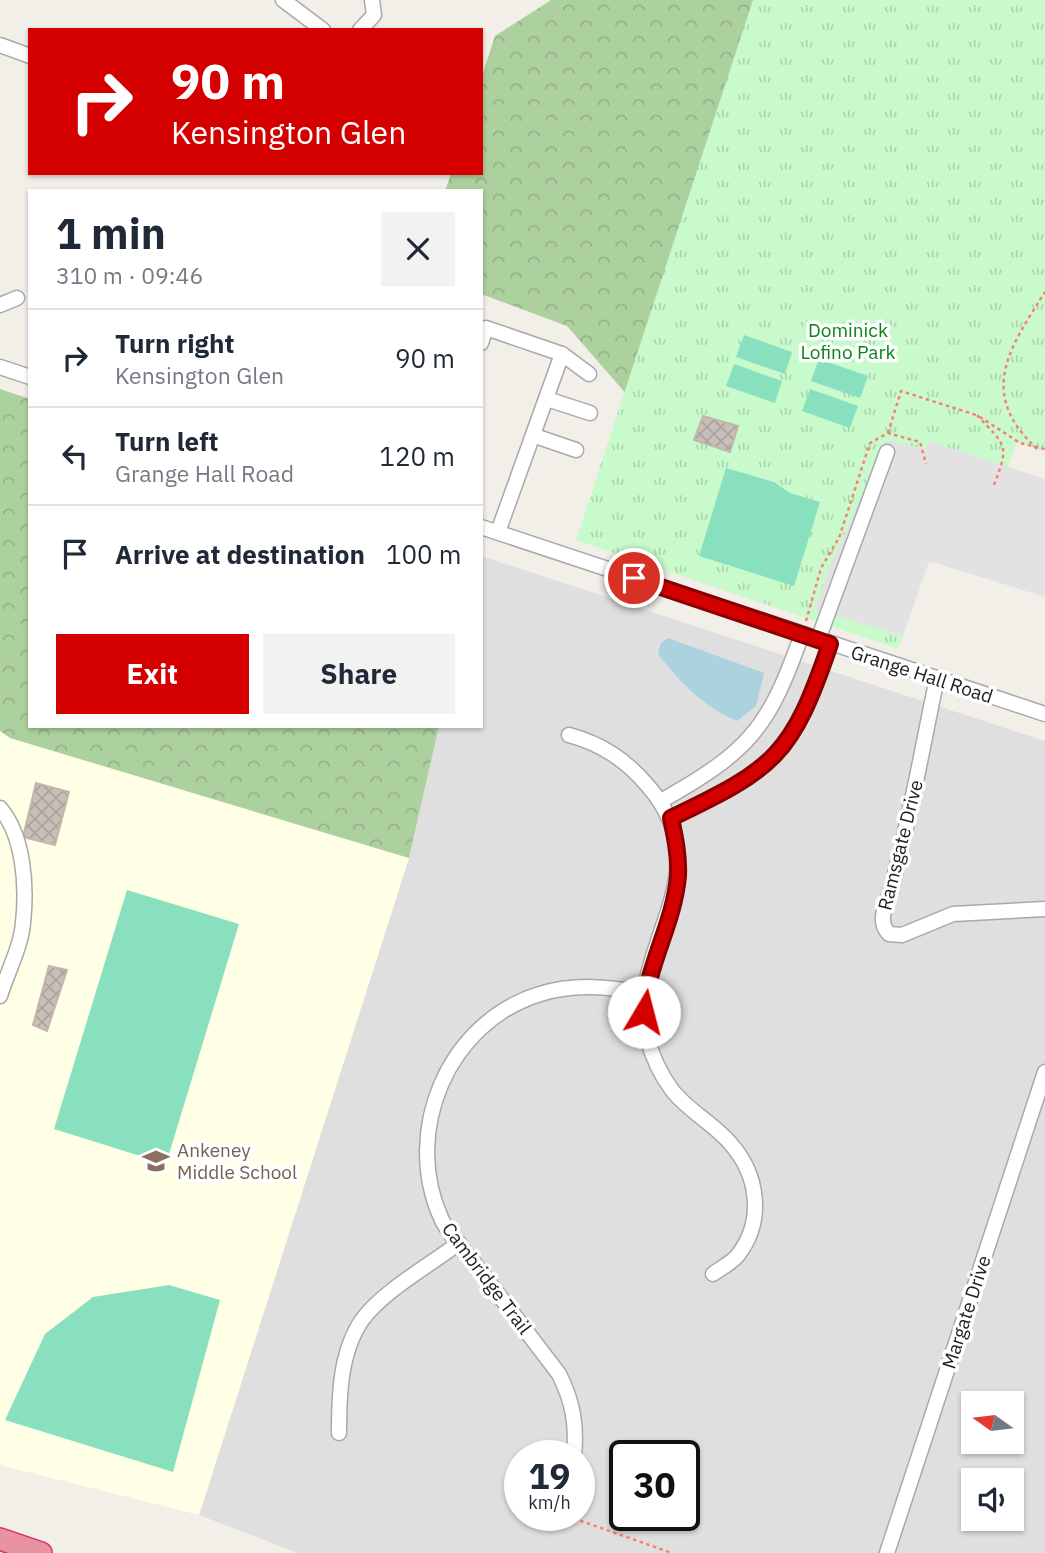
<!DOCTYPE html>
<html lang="en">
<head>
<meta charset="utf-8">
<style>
	:root { --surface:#fff; --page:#f2f2f3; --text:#1f2937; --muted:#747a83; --line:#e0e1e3; --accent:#d40000 }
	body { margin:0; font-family:"IBM Plex Sans",sans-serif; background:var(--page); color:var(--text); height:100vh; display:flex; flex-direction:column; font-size:26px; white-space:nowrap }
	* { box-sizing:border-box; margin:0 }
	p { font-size:23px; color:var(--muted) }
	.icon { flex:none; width:38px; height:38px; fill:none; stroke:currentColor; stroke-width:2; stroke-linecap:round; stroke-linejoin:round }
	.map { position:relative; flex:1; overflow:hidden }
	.panel { position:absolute; left:28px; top:189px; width:455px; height:539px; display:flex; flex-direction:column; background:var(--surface); border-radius:0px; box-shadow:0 2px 5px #0004 }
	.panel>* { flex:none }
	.guide { position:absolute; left:28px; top:28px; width:455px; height:147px; border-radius:0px; box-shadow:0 2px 5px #0004; background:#d40000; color:#fff; overflow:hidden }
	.needle { width:46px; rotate:284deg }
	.fabs { position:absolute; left:961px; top:1391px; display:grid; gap:14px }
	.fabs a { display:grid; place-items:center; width:63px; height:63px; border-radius:0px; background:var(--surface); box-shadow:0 2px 5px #0004; font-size:35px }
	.speed { position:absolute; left:504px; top:1440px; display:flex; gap:14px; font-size:35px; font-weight:700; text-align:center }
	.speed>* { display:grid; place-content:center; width:91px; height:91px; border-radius:50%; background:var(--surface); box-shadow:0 2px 5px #0004; line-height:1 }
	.speed small { font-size:18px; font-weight:400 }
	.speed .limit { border:4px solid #111; border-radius:10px; background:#fff; color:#111 }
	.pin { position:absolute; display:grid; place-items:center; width:60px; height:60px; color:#fff; margin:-30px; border:4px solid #fff; border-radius:50%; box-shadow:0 2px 7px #0007 }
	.me { position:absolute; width:77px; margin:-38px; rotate:8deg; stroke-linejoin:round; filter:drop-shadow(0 0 5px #0008) }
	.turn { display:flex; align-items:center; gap:24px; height:147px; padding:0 28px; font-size:32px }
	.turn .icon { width:91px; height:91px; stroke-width:2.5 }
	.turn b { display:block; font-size:49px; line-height:60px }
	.round { display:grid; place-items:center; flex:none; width:74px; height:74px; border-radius:0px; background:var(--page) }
	.overview { display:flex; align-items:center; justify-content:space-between; height:119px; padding:0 28px }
	h1 { font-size:42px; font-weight:800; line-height:52px }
	.action { display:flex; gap:14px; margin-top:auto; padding:14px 28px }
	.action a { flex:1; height:80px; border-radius:0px; background:var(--accent); color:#fff; font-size:28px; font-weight:800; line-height:80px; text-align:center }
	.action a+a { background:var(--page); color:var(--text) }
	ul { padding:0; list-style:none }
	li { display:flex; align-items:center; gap:21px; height:98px; padding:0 28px; border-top:2px solid var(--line) }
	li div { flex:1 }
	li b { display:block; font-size:26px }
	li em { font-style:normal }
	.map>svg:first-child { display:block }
</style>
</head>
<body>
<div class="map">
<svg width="1045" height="1553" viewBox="0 0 1045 1553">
	<defs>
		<pattern id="forest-crowns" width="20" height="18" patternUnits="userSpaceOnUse" patternTransform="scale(1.75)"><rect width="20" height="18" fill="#add19e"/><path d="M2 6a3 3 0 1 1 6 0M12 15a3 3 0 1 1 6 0" fill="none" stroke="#95b388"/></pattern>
		<pattern id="park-tufts" width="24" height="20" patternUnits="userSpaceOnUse" patternTransform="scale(1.75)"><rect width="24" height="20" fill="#c8facc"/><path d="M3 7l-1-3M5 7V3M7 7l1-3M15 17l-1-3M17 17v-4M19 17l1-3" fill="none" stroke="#acd6af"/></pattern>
		<pattern id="building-cross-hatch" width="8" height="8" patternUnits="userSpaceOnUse" patternTransform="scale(1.75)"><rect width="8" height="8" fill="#c7bfb8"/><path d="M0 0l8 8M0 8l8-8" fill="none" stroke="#aba49e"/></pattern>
	</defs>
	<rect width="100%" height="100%" fill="#f2efe9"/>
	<path fill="#e0dfdf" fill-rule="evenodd" d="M481,556L1045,741V1553H298L199,1515L409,858L439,726H481ZM973,1404H1012V1442H973ZM520,1456H579V1516H520ZM625,1456H684V1516H625ZM973,1480H1012V1519H973Z"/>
	<path fill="#ffffe5" d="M0,731L10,738L409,858L199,1515L0,1465Z"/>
	<g fill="url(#forest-crowns)">
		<path d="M551,0H1045L628,396L567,326L481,294V191H445L451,173H481V79L495,36Z"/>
		<path d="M0,389L30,399V726H439L409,858L10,738L0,731Z"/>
	</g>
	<path fill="url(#park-tufts)" d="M753,0H1045V451L1017,442L970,573L929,561L898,649L576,540Z"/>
	<g fill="#88e0be">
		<path d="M744,335L792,352L785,374L736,357Z"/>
		<path d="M819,359L868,376L860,398L811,381Z"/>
		<path d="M734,364L782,381L775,403L726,386Z"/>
		<path d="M810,389L858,406L850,428L802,411Z"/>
		<path d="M726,468L774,482L790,493L820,502L794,586L699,556Z"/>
		<path d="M127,890L239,924L166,1164L54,1129Z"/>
		<path d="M169,1285L220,1300L173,1472L5,1420L45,1334L93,1297Z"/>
	</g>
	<path fill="#e2e2e2" d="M887,440L925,449L929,441L1045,479V597L929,561L903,636L814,609L831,564Z"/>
	<path fill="#aad3df" d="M668,638L764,673L756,706L737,721C703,707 680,682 658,654L661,643Z"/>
	<g fill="url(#building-cross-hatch)" stroke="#c4b6ab" stroke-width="2">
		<path d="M703,416L738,426L730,452L694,440Z"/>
		<path d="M36,783L69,792L55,845L23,837Z"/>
		<path d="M49,966L67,970L47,1031L33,1025Z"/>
	</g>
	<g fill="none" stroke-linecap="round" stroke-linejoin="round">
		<defs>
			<g id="minor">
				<path d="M283,0L323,30"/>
				<path d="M360,30L374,15L372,0"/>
				<path d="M0,45L30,56"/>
				<path d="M0,305L17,298"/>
				<path d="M481,343L486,328L562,354L498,532"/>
				<path d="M562,354L589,374"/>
				<path d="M0,367L30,377"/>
				<path d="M547,399L590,413"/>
				<path d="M535,436L576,450"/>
				<path d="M481,527L1045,714"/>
				<path d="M818,640L887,452"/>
				<path d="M937,678C922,749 910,820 891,889C887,905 876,920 889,934L902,935L953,914L1045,909"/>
				<path d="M569,735C602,744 626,760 648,786C725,875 625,946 647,1037C652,1056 660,1074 672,1090C688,1111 713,1123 730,1143C758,1174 765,1220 738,1255C733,1262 721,1268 713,1274"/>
				<path d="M661,801C749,751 768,730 802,634"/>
				<path d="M0,808C24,836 27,886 23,923C21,947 7,973 0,996"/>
				<path d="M671,818C776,768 792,755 830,644"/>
				<path d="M339,1433C339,1396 340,1352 362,1320C383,1291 430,1265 459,1243"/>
				<path d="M574,1456C577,1425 573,1402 559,1374C531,1337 503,1301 475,1264C464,1250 448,1234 441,1218C402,1131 448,1022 540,994C575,983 609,987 645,993"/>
				<path d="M887,1553L1045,1072"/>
			</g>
			<path id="highway" d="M0,1539L41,1553"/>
		</defs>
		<use href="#minor" stroke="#a9a9a9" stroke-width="17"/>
		<use href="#highway" stroke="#dc2a67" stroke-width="24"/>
		<g stroke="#fa8072" stroke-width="2.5" stroke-dasharray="3.5 3.5" stroke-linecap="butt">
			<path d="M888,433L901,391L976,415"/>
			<path d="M1037,449C977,393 1009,349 1045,292"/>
			<path d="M994,485C1010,443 1006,447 977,415L1020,443L1045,449"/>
			<path d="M806,621L821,568L839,538L870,443L888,433L920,442L926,464"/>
			<path d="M567,1516L672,1553"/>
		</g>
		<use href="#minor" stroke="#fff" stroke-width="14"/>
		<use href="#highway" stroke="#e892a2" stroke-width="21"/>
	</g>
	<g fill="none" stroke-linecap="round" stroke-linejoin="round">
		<defs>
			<path id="route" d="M634,578L830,644C792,755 776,768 671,818C675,837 679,856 678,876C674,923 647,965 644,1012"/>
		</defs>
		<use href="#route" stroke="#8a0000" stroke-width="18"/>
		<use href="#route" stroke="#d40000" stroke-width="12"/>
	</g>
	<defs>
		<symbol id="school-bare" viewBox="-9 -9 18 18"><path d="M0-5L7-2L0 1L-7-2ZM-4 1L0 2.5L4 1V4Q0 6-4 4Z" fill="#8d6e63" stroke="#fff" stroke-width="2.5" paint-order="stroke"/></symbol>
	</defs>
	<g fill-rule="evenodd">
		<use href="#school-bare" x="137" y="1142" width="38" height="38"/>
	</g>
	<g text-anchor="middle" stroke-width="7" stroke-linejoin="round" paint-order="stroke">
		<g font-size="19" fill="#0c8416" stroke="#fff">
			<text x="848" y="337">Dominick<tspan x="848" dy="22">Lofino Park</tspan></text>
		</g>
		<g font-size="19" fill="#222" stroke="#fff">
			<text transform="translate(922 674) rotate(18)" y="7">Grange Hall Road</text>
			<text transform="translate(900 845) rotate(-76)" y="7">Ramsgate Drive</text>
			<text transform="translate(487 1278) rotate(53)" y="7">Cambridge Trail</text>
			<text transform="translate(966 1312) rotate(-72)" y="7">Margate Drive</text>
		</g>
		<g font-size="19" fill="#785e54" stroke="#fff" text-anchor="start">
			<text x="177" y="1157">Ankeney<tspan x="177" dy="22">Middle School</tspan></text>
		</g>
	</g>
</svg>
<div class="fabs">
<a><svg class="needle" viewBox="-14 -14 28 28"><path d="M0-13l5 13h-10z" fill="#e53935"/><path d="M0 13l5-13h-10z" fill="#747a83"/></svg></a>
<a><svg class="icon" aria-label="sound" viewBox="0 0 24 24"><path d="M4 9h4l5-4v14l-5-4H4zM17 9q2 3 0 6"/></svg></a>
</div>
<div class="speed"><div>19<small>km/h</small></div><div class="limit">30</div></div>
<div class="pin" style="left:634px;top:578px;background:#d93025"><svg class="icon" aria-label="arrive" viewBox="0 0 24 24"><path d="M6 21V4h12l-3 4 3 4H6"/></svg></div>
<svg class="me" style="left:644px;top:1012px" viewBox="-20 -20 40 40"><circle r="19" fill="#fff"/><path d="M0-13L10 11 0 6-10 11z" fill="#d40000"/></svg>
<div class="guide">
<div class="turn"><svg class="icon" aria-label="right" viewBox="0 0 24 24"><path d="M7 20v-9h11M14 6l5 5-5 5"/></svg><div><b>90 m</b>Kensington Glen</div></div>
</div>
<section class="panel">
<div class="overview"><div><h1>1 min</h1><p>310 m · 09:46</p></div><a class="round"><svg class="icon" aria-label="close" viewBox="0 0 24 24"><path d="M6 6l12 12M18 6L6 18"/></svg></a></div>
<ul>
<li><svg class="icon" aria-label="right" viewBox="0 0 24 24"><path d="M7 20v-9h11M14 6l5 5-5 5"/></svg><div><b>Turn right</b><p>Kensington Glen</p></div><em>90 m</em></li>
<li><svg class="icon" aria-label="left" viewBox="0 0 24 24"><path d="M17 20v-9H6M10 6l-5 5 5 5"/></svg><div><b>Turn left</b><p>Grange Hall Road</p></div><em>120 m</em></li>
<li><svg class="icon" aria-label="arrive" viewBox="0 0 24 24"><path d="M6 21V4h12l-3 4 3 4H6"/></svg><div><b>Arrive at destination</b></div><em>100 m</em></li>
</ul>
<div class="action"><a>Exit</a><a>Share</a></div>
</section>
</div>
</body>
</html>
